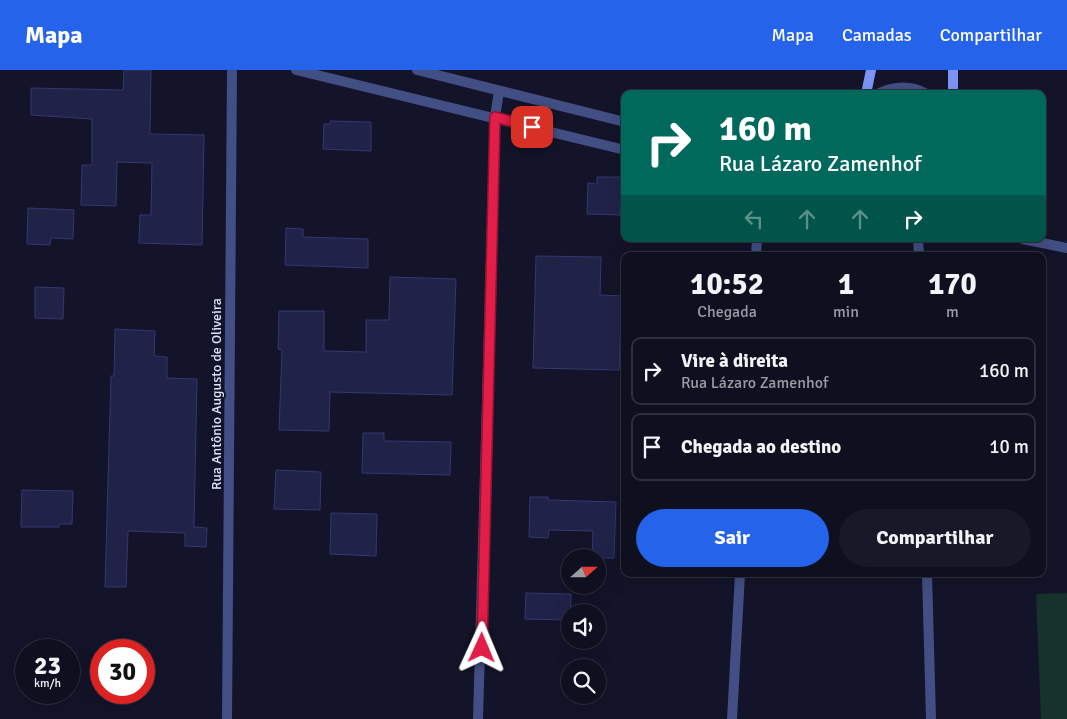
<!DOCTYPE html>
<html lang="pt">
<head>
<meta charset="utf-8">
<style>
	:root { --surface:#0e0f1f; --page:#171828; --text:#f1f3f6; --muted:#9b9ca4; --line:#2e2f3d; --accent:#2563eb }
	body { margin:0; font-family:Signika,sans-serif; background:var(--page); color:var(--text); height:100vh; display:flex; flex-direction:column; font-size:19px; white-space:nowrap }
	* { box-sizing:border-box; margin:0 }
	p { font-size:16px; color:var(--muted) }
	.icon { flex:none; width:28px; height:28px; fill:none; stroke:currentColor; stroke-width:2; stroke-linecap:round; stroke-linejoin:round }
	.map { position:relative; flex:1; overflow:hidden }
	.panel { position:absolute; left:621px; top:182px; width:425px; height:325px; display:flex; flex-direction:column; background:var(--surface); border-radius:10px; box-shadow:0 5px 20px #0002,0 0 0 1px var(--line) }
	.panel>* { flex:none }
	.banner { position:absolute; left:621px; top:20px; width:425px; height:152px; border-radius:10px; box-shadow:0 5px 20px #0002,0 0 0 1px var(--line); background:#00695c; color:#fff; overflow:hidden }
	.needle { width:32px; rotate:69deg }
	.fabs { position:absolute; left:561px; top:479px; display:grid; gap:10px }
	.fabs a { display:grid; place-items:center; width:45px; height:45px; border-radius:50%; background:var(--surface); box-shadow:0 5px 20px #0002,0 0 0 1px var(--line); font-size:25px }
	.speed { position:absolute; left:15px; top:569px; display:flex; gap:10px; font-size:25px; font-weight:700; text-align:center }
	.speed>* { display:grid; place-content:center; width:65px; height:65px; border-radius:50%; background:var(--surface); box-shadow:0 5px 20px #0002,0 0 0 1px var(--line); line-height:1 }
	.speed small { font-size:12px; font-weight:400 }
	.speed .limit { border:8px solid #d22; background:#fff; color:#111 }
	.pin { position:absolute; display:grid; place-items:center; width:42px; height:42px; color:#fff; margin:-21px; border-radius:10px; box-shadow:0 2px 8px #0006 }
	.me { position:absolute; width:55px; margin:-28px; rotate:1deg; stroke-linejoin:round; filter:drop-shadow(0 0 4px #0008) }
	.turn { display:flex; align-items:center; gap:18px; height:105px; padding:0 15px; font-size:22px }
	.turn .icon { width:65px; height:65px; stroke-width:2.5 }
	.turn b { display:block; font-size:35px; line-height:42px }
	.lanes { display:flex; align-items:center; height:48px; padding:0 15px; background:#0003; justify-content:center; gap:25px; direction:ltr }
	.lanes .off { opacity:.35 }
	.eta { display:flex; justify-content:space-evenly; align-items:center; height:85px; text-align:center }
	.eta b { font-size:30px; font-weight:700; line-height:35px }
	.button { display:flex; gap:10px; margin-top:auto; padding:10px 15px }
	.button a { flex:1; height:58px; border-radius:30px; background:var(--accent); color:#fff; font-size:20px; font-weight:700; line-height:58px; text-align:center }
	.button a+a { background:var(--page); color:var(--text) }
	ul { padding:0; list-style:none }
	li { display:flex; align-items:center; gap:15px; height:68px; margin:0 10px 8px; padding:0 5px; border:2px solid var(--line); border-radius:10px }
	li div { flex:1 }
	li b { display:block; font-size:19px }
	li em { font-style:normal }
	header { display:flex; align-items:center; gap:30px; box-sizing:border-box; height:70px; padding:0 25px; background:var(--accent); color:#fff }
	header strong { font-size:24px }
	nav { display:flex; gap:28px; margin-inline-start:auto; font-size:18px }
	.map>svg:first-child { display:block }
</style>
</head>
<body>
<header>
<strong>Mapa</strong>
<nav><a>Mapa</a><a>Camadas</a><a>Compartilhar</a></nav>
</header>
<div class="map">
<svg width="1067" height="649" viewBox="0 0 1067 649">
	<rect width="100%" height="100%" fill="#131429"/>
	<path fill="#16322b" d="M1067,523V649H1041L1036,524Z"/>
	<g fill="#202248" stroke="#343772">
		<path d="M124,0H151L150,64L204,65L202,175L139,173L140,145H151L152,93L117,92L116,136L81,135L82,95H92V49L31,45V18L123,20Z"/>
		<path d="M330,51L371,52V81L323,79L324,54H330Z"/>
		<path d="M597,107H621L620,145L587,144L588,113L597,114Z"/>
		<path d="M28,138L74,140L73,169L51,168L50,175L27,174Z"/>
		<path d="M286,158L303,159V167L368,169V198L285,195Z"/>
		<path d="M536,186L601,187L600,225L622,226L621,233H625V254H621L619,300L533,298Z"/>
		<path d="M390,207L456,209L452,325L330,322L329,361L279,360L282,280L278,279L279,241H324V281L366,282V250H389Z"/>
		<path d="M35,217L64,218L63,249L35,248Z"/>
		<path d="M115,259L155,261L154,286L167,287V308L197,309L194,457L207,458L206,477L185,476V463L128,461L126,517H105L111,306H114Z"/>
		<path d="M363,363H384V371L451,372L450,405L362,403Z"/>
		<path d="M276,400L321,402L320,440L274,439Z"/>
		<path d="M22,420L73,421L72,454H59V457H21Z"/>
		<path d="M530,427H548V430L616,432L614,488H592L593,461L549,460L548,468L529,467Z"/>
		<path d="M331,443L377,444L376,486L330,484Z"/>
		<path d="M526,523L571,524L570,550L525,549Z"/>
	</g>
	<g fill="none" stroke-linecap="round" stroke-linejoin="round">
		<g stroke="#424f84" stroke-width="10">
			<path d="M296,0L625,80"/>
			<path d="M417,0L625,52"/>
			<path d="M877,24C894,16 911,15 927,24"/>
			<path d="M918,169L919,186"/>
			<path d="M1023,169L1067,178"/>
			<path d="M756,186L757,169"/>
			<path d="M927,504L931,649"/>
			<path d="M227,649L232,0"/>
			<path d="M478,649L495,47L499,21"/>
			<path d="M732,649L740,504"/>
		</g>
		<g stroke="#7c95f5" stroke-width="10">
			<path d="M866,24L871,0"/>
			<path d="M953,24V0"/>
		</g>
	</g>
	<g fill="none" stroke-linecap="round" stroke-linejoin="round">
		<defs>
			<path id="route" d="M482,578L495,47L532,57"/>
		</defs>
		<use href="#route" stroke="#92132f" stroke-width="12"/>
		<use href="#route" stroke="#e11d48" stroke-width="9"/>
	</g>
	<g text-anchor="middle" stroke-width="4" stroke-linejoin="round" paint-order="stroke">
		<g font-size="14" fill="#dde1fc" stroke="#131429">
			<text transform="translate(216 324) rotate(-90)" y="5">Rua Antônio Augusto de Oliveira</text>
		</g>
	</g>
</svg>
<div class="fabs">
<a><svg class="needle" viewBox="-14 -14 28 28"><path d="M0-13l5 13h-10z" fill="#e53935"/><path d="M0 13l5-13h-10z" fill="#9b9ca4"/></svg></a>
<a><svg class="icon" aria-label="sound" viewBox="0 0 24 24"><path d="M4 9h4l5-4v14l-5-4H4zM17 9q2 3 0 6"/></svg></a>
<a><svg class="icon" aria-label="search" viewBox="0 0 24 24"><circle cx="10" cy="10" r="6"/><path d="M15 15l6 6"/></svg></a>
</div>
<div class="speed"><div>23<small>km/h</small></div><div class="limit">30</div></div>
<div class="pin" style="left:532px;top:57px;background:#d93025"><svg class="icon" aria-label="arrive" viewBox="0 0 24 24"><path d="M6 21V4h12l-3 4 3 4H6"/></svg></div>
<svg class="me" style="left:482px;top:578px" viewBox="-20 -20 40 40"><path d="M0-17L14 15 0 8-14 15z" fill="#e11d48" stroke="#fff" stroke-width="4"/></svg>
<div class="banner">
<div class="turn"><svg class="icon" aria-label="right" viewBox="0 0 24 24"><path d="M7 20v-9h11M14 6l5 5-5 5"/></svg><div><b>160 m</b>Rua Lázaro Zamenhof</div></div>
<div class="lanes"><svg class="icon off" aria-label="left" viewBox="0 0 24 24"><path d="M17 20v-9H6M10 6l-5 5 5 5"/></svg><svg class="icon off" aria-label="ahead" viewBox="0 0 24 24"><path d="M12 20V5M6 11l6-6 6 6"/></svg><svg class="icon off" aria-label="ahead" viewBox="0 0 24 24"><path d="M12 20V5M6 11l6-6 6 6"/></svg><svg class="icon" aria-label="right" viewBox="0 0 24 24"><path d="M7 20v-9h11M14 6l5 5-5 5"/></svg></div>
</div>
<section class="panel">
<div class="eta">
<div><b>10:52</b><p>Chegada</p></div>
<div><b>1</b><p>min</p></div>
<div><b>170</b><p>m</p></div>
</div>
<ul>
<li><svg class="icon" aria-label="right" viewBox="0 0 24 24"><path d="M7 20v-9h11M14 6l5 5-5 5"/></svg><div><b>Vire à direita</b><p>Rua Lázaro Zamenhof</p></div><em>160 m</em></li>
<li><svg class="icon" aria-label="arrive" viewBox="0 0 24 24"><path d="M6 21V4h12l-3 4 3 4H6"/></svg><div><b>Chegada ao destino</b></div><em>10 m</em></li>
</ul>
<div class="button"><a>Sair</a><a>Compartilhar</a></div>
</section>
</div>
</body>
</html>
